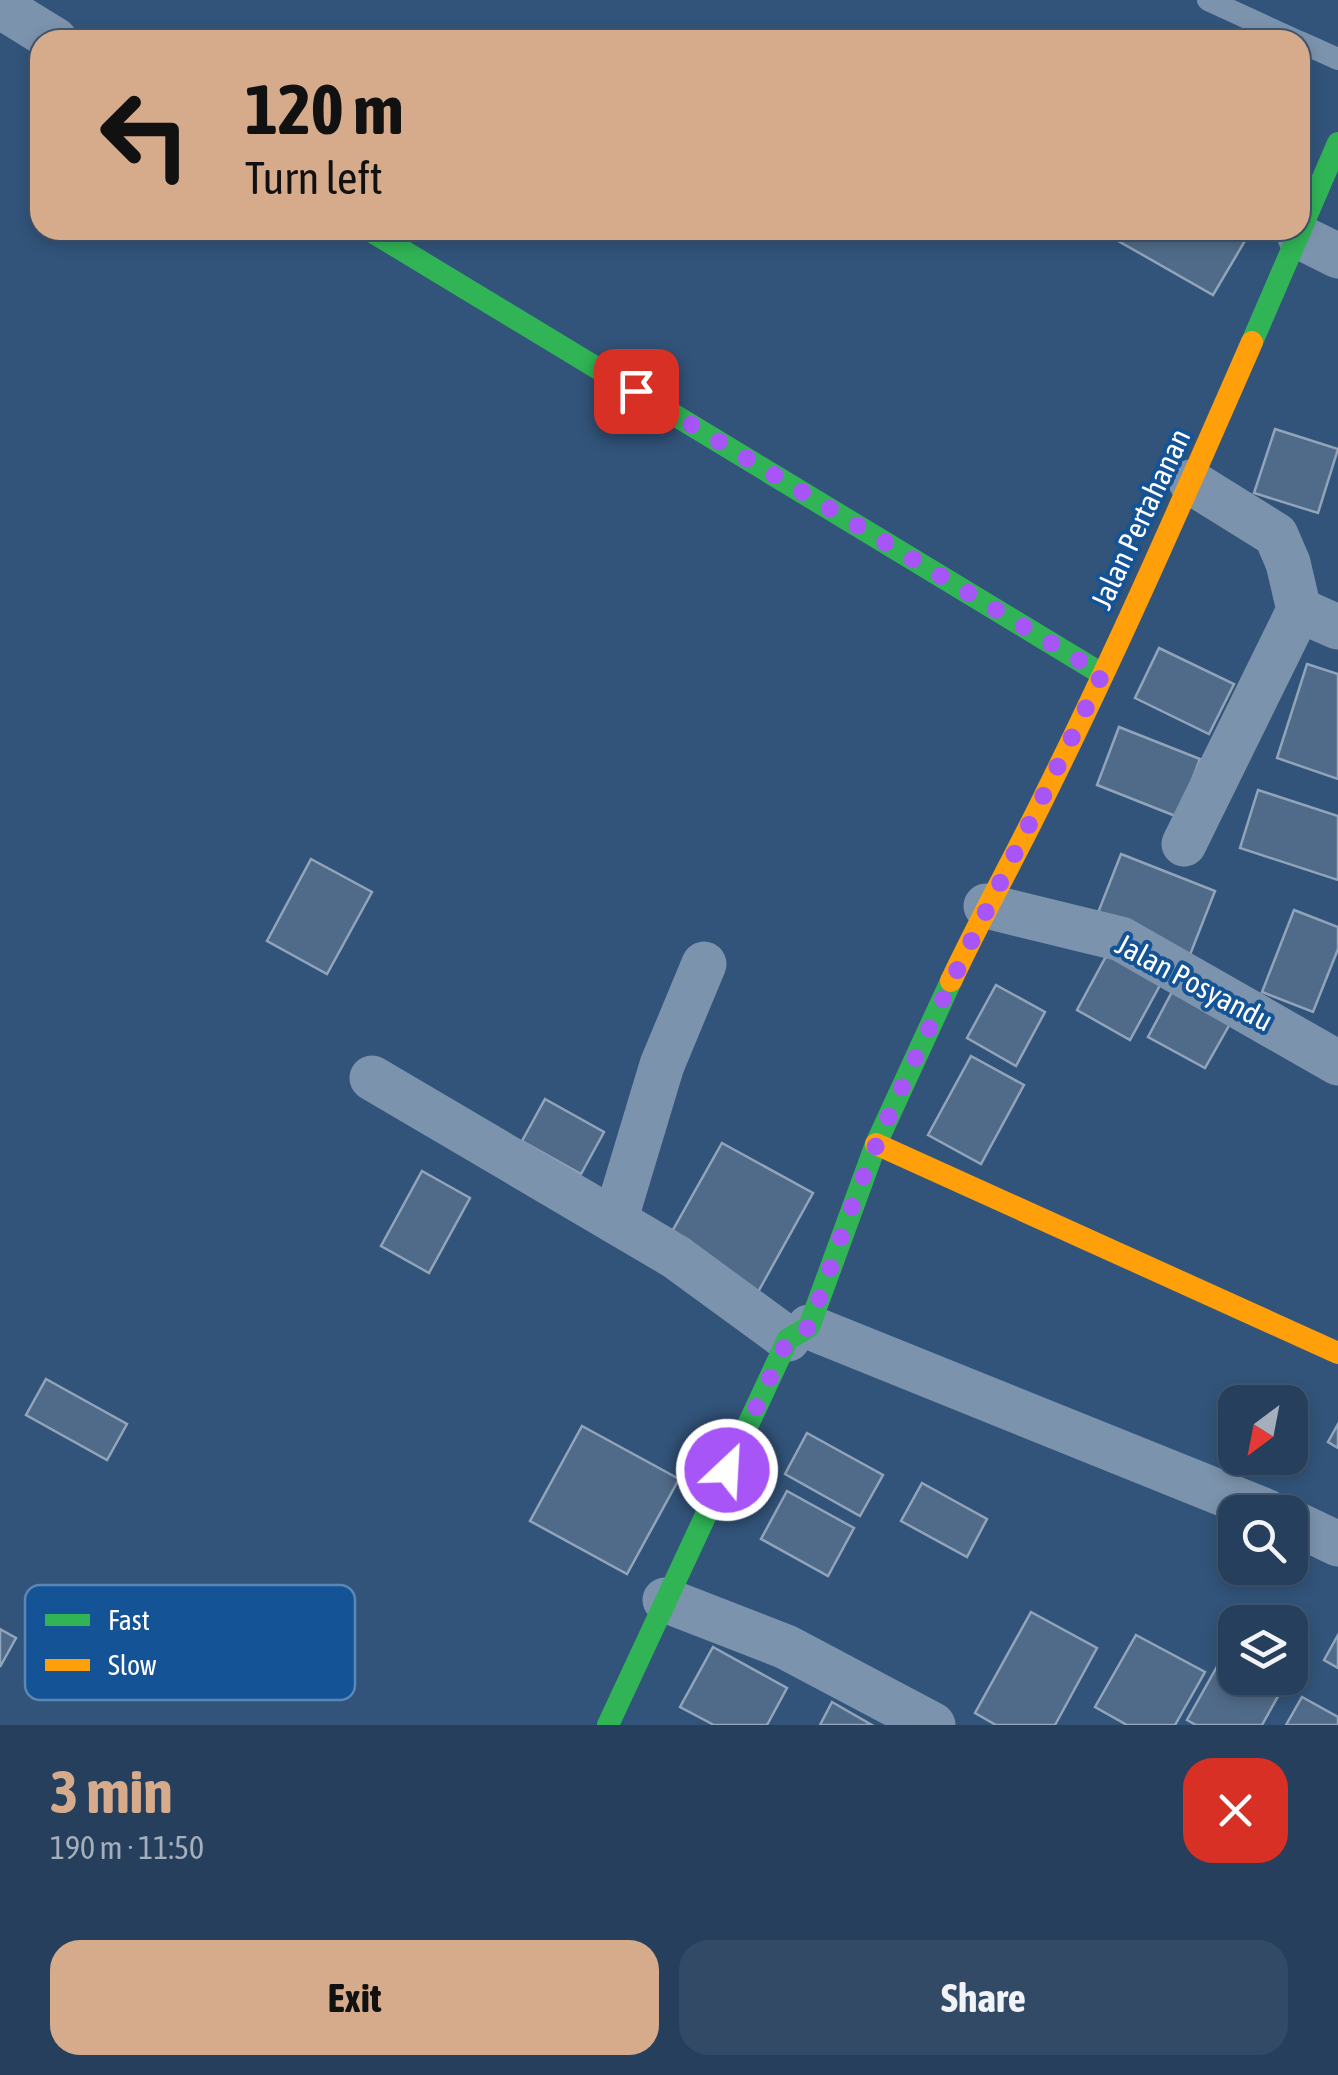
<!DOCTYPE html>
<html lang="en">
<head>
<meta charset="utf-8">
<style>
	:root { --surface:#263f5c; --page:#324a65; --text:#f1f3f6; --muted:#a4afbb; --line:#425872; --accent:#d6ab8b }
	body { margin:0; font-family:"Asap Condensed",sans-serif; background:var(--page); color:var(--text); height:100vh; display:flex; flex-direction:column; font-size:38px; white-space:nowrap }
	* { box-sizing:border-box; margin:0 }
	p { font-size:32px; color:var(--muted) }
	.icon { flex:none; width:55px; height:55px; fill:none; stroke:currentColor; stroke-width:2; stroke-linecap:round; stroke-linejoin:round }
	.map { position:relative; height:1725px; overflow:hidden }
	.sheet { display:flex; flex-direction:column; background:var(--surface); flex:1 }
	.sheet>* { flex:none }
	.banner { position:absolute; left:30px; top:30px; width:1280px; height:210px; border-radius:30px; box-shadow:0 5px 15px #0003,0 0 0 2px var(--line); background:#d6ab8b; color:#111; overflow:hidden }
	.needle { width:65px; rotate:212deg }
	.buttons { position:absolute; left:1218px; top:1385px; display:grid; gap:20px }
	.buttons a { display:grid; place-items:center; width:90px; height:90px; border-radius:20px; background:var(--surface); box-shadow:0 5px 15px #0003,0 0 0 2px var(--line); font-size:50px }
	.pin { position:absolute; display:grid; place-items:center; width:85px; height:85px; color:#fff; margin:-42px; border-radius:20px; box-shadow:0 5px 15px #0006 }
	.me { position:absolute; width:110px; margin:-55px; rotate:25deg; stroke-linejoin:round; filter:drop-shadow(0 0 8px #0008) }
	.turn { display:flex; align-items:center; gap:35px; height:210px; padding:0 50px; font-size:45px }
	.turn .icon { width:130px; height:130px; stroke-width:2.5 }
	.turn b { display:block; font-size:70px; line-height:85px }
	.round { display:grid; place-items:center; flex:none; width:105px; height:105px; border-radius:30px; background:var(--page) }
	.headline { display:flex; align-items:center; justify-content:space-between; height:170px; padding:0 50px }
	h1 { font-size:60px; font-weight:700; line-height:75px; color:var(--accent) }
	.primary-button { display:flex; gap:20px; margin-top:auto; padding:20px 50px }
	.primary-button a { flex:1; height:115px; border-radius:30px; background:var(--accent); color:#111; font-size:40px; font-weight:700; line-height:115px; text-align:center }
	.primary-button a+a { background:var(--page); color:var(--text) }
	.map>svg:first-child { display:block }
</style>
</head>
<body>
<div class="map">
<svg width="1338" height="1725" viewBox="0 0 1338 1725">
	<rect width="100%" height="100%" fill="#32547a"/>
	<g fill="#506b89" stroke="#91a4b9" stroke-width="2.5">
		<path d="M1118,230H1242L1249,234L1213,295L1113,238Z"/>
		<path d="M1275,429L1338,449L1318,513L1254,493Z"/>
		<path d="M1159,648L1234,684L1209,734L1135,698Z"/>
		<path d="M1307,664L1338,674V779L1277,758Z"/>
		<path d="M1119,727L1200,759L1178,817L1097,785Z"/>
		<path d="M1258,790L1338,816V880L1240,848Z"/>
		<path d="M1121,854L1215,891L1188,960L1094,923Z"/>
		<path d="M311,859L372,892L327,974L267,941Z"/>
		<path d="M1294,910L1338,927V949L1313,1012L1262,992Z"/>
		<path d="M1110,949L1164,978L1130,1040L1077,1010Z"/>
		<path d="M996,985L1045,1012L1016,1066L967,1038Z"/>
		<path d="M1173,990L1231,1022L1205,1068L1148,1037Z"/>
		<path d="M971,1056L1024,1085L981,1164L928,1135Z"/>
		<path d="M545,1099L604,1132L581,1174L522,1141Z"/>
		<path d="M722,1143L813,1193L753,1301L661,1251Z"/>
		<path d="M422,1171L470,1198L429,1273L381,1246Z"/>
		<path d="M46,1379L127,1424L107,1460L26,1415Z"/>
		<path d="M1338,1424V1448L1328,1442Z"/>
		<path d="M582,1426L679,1479L627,1574L530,1521Z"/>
		<path d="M807,1433L883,1475L860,1516L785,1474Z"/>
		<path d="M922,1483L987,1519L967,1557L901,1521Z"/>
		<path d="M787,1491L854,1528L828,1576L761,1539Z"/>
		<path d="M1031,1612L1097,1648L1055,1725H996L975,1713Z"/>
		<path d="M0,1629L16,1638L0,1667Z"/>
		<path d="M1136,1635L1205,1672L1175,1725H1127L1095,1707Z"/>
		<path d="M1338,1635V1668L1324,1660Z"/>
		<path d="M713,1647L787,1688L767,1725H714L680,1707Z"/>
		<path d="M1223,1656L1235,1663V1678H1261L1282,1689L1262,1725H1196L1187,1720Z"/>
		<path d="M1302,1697L1338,1717V1725H1286Z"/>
		<path d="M832,1702L872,1725H820Z"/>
	</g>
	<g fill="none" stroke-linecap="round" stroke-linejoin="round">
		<g stroke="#7c93ad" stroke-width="22">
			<path d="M1208,0L1295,40"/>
			<path d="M1300,42L1338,59"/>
		</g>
		<g stroke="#7c93ad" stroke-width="45">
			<path d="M0,6L55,40"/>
			<path d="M1300,237L1338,256"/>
			<path d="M1299,610L1338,627"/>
			<path d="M1184,844L1299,610L1288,563L1276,535L1191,482"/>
			<path d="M986,906L1121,939L1338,1063"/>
			<path d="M704,964L662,1065L615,1221L676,1257L788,1339"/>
			<path d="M372,1078L615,1221"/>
			<path d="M809,1327L1268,1512"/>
			<path d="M1290,1521L1338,1544"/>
			<path d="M665,1600L786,1647L933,1725"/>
		</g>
		<g stroke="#30b455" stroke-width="22">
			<path d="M369,230L1102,674"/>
			<path d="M1252,342L1338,143"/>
			<path d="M608,1725L788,1339L809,1327L876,1144L951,981"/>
		</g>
		<g stroke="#ff9f0a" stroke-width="22">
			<path d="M951,981C981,917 1016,855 1047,791C1120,644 1186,493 1252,342"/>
			<path d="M876,1144L1338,1353"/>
		</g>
	</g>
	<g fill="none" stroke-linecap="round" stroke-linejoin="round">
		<path stroke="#a855f7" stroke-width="18" stroke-dasharray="0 32.4" d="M636,391L1102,674C1029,830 947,982 878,1141C852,1201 832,1265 809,1327L788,1339L727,1470"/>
	</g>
	<g text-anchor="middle" stroke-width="8" stroke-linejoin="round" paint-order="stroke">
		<g font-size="30" fill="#fff" stroke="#155397">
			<text transform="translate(1141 519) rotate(-65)" y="10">Jalan Pertahanan</text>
			<text transform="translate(1194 983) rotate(28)" y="10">Jalan Posyandu</text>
		</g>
	</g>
	<rect x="25" y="1585" width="330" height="115" rx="15" fill="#155397" stroke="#5b87b6" stroke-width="2.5"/>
	<rect x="45" y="1614" width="45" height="12" fill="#30b455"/>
	<rect x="45" y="1659" width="45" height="12" fill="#ff9f0a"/>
	<g font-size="28" fill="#fff">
		<text x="108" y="1630">Fast</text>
		<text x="108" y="1675">Slow</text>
	</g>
</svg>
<div class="buttons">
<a><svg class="needle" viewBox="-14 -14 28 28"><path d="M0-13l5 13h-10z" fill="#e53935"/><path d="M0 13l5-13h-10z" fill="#a4afbb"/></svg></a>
<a><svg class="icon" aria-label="search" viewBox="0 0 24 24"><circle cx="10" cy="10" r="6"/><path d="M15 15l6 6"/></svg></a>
<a><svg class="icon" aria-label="layers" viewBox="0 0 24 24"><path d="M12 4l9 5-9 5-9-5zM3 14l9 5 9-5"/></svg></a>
</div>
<div class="pin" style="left:636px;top:391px;background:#d93025"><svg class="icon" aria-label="arrive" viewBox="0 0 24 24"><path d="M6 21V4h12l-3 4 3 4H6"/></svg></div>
<svg class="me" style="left:727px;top:1470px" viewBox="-20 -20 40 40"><circle r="17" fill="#a855f7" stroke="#fff" stroke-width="3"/><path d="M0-11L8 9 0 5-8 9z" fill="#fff"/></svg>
<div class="banner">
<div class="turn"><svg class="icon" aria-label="left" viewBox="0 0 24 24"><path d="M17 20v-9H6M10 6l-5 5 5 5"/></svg><div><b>120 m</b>Turn left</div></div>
</div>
</div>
<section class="sheet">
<div class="headline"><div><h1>3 min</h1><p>190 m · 11:50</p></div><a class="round" style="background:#d93025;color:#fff"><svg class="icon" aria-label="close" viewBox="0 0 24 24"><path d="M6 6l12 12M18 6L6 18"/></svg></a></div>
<div class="primary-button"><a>Exit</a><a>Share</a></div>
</section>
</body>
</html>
